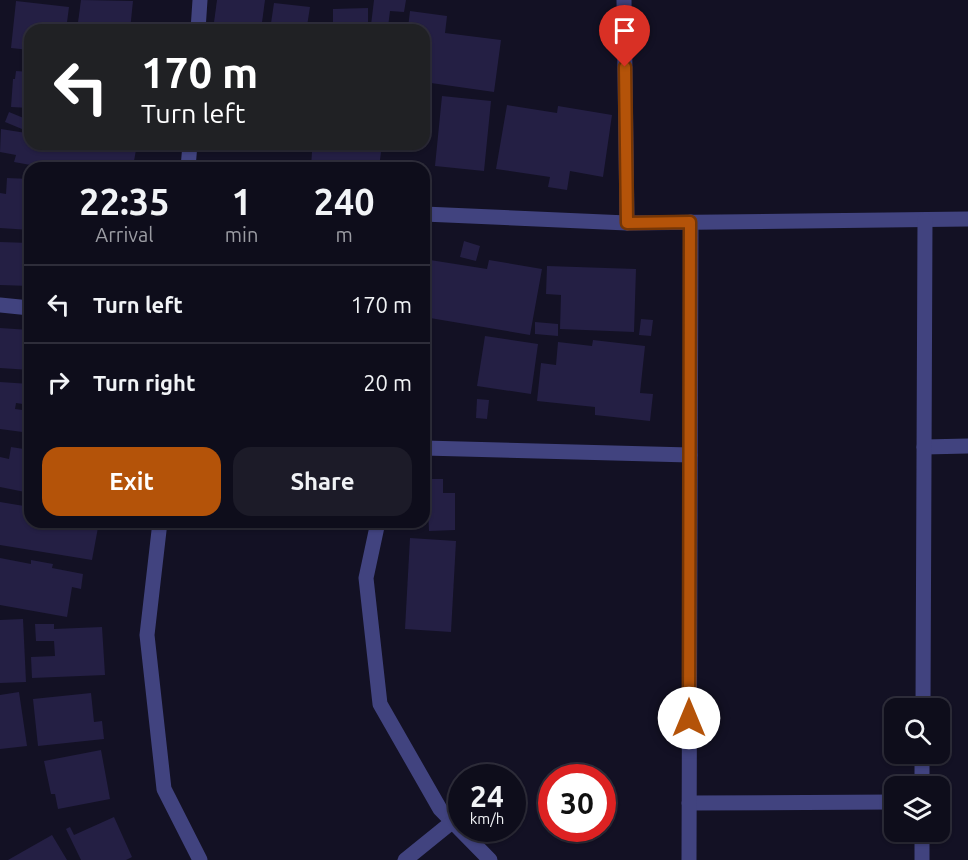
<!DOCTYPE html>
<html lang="en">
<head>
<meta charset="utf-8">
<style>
	:root { --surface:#0e0d1b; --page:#1c1b28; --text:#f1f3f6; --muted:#9b9ca3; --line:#2e2d3a; --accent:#b45309 }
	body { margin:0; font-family:Ubuntu,sans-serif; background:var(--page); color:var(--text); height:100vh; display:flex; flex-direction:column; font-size:22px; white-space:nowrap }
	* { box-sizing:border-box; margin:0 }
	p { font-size:20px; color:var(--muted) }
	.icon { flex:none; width:33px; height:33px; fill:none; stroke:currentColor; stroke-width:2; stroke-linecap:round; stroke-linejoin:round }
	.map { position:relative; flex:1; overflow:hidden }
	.sheet { position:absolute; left:24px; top:162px; width:406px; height:366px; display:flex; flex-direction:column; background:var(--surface); border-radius:18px; box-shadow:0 2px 4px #0004,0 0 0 2px var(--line) }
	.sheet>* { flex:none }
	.top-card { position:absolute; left:24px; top:24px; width:406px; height:126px; border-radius:18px; box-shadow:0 2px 4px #0004,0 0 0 2px var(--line); background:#202124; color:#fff; overflow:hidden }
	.controls { position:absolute; left:884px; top:698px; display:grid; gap:12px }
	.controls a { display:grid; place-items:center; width:66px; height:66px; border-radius:12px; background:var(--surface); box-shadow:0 2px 4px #0004,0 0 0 2px var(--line); font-size:30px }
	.speed { position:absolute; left:448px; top:764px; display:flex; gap:12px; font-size:30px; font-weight:700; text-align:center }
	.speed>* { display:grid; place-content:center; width:78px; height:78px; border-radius:50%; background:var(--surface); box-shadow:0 2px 4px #0004,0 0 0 2px var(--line); line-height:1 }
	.speed small { font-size:15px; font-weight:400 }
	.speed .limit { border:9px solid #d22; background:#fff; color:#111 }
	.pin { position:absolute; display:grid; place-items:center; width:51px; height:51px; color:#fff; margin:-62px -26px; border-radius:50% 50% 50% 0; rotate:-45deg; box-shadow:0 0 6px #0007 }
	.pin .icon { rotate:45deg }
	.me { position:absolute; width:66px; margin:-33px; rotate:0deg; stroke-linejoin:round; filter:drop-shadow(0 0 4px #0008) }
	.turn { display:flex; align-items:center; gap:21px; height:126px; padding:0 18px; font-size:27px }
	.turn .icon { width:78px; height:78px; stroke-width:2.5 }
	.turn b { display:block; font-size:42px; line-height:51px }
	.eta { display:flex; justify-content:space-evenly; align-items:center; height:102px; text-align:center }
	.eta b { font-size:36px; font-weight:700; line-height:42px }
	.cta { display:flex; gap:12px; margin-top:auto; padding:12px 18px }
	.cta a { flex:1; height:69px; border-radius:18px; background:var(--accent); color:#fff; font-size:24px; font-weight:700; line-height:69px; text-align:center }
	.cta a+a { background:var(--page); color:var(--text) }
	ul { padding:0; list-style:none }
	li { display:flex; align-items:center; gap:18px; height:78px; padding:0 18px; border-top:2px solid var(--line) }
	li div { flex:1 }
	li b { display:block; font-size:22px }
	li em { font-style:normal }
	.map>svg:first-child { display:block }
</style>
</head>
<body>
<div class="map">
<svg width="968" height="860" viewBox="0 0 968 860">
	<rect width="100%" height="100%" fill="#131124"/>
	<g fill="#241f44">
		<path d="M81,0L133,1L130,30H77Z"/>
		<path d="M217,0H265L261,30H213Z"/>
		<path d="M374,0H406L404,12L390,11L388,27L371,25Z"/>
		<path d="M16,1L69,7L66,30H30V50L11,48Z"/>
		<path d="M274,3L310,7L307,26L327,30H270Z"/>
		<path d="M368,8V25H333V9Z"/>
		<path d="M410,11L447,16L445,33L501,40L494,92L424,82V30H390V26L408,28Z"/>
		<path d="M16,71L30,72V108L11,107L13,79H15Z"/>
		<path d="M442,96L491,101L484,171L435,166Z"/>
		<path d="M507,105L557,113L558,106L612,115L603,177L570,171L567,190L548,187L550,177L496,169Z"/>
		<path d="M9,112L26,119L22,129L5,122Z"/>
		<path d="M28,121L30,122V144H137L133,167L47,168L14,162L16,155L0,152L1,129L26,133Z"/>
		<path d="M258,144H382L379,168L311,167L312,152Z"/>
		<path d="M7,178L30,179V230L0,228V193L6,194Z"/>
		<path d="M464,241L480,246L476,261L460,257Z"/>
		<path d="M0,242L30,243V286L0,285Z"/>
		<path d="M430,260L487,269L489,260L542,269L530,335L424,317V294Z"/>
		<path d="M547,266L636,269L634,332L560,329L561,295L546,294Z"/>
		<path d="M641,319L653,320L651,336L639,335Z"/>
		<path d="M535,322L558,324V336L535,334Z"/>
		<path d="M0,328L30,330V370L0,368Z"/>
		<path d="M485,336L538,344L531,394L477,386Z"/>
		<path d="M593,340L645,346L640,393L653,394L650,421L595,415V407L537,401L541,363L556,365L558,342L592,346Z"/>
		<path d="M0,382L30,384V405L16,403L15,409L30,411V433L0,429Z"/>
		<path d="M477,399L489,400L487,419L476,418Z"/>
		<path d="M11,447L30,450V493L0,487V457L9,459Z"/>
		<path d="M424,479H443V493H455V530L429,531L428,508H424Z"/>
		<path d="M0,502L30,507V522H99L92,560L0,545Z"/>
		<path d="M410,538L456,541L451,632L405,629Z"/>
		<path d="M0,558L31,564V560L53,564L52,568L83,574L81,589L72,587L67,617L0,605Z"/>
		<path d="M23,619L26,682L0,683V620Z"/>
		<path d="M35,624H54V629L102,627L105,675L32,678L31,657L55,656L54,641H36Z"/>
		<path d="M19,692L27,746L0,749V695Z"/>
		<path d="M91,693L94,722L102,721L104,739L38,746L33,699Z"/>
		<path d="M101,750L110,799L58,809L55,794H51L44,761Z"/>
		<path d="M114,817L132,857L126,860H81L66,829L70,827L74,835Z"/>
		<path d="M52,835L67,860H8Z"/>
	</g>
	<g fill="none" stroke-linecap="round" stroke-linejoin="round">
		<g stroke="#41437f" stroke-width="15">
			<path d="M624,0L627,223"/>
			<path d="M198,30L200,0"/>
			<path d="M188,168L190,144"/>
			<path d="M424,214L627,223L968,219"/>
			<path d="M0,305L30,308"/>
			<path d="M924,447L968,446"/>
			<path d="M424,448L690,455"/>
			<path d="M160,522L147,635L164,789L200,860"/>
			<path d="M378,522L366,578L380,704L440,809L490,860"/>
			<path d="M923,708L925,220"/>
			<path d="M922,786V753"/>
			<path d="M689,803L894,802"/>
			<path d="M405,860L452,822"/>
			<path d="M689,860L691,222"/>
			<path d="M922,860V831"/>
		</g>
	</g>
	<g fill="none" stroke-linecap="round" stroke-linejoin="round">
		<defs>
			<path id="route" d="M625,67L627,223L690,222L689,718"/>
		</defs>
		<use href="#route" stroke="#753606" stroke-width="15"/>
		<use href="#route" stroke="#b45309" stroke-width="10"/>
	</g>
</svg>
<div class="controls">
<a><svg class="icon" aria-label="search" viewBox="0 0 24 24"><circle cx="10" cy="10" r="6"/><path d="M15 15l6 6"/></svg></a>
<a><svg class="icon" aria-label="layers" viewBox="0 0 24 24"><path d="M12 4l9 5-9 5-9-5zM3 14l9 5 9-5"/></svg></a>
</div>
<div class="speed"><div>24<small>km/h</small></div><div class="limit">30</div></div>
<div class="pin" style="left:625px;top:67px;background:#d93025"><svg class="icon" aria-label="arrive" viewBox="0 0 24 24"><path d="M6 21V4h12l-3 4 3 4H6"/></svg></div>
<svg class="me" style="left:689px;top:718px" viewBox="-20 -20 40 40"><circle r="19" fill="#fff"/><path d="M0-13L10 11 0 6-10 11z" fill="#b45309"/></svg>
<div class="top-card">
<div class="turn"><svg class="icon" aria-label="left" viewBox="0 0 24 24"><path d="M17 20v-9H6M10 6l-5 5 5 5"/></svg><div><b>170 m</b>Turn left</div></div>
</div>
<section class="sheet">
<div class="eta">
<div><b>22:35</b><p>Arrival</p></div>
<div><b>1</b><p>min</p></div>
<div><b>240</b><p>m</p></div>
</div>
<ul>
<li><svg class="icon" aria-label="left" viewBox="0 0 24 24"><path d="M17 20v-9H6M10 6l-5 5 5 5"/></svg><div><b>Turn left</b></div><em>170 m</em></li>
<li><svg class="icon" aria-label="right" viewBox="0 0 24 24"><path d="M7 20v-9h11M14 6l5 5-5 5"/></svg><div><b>Turn right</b></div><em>20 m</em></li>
</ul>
<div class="cta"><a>Exit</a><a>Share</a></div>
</section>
</div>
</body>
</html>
